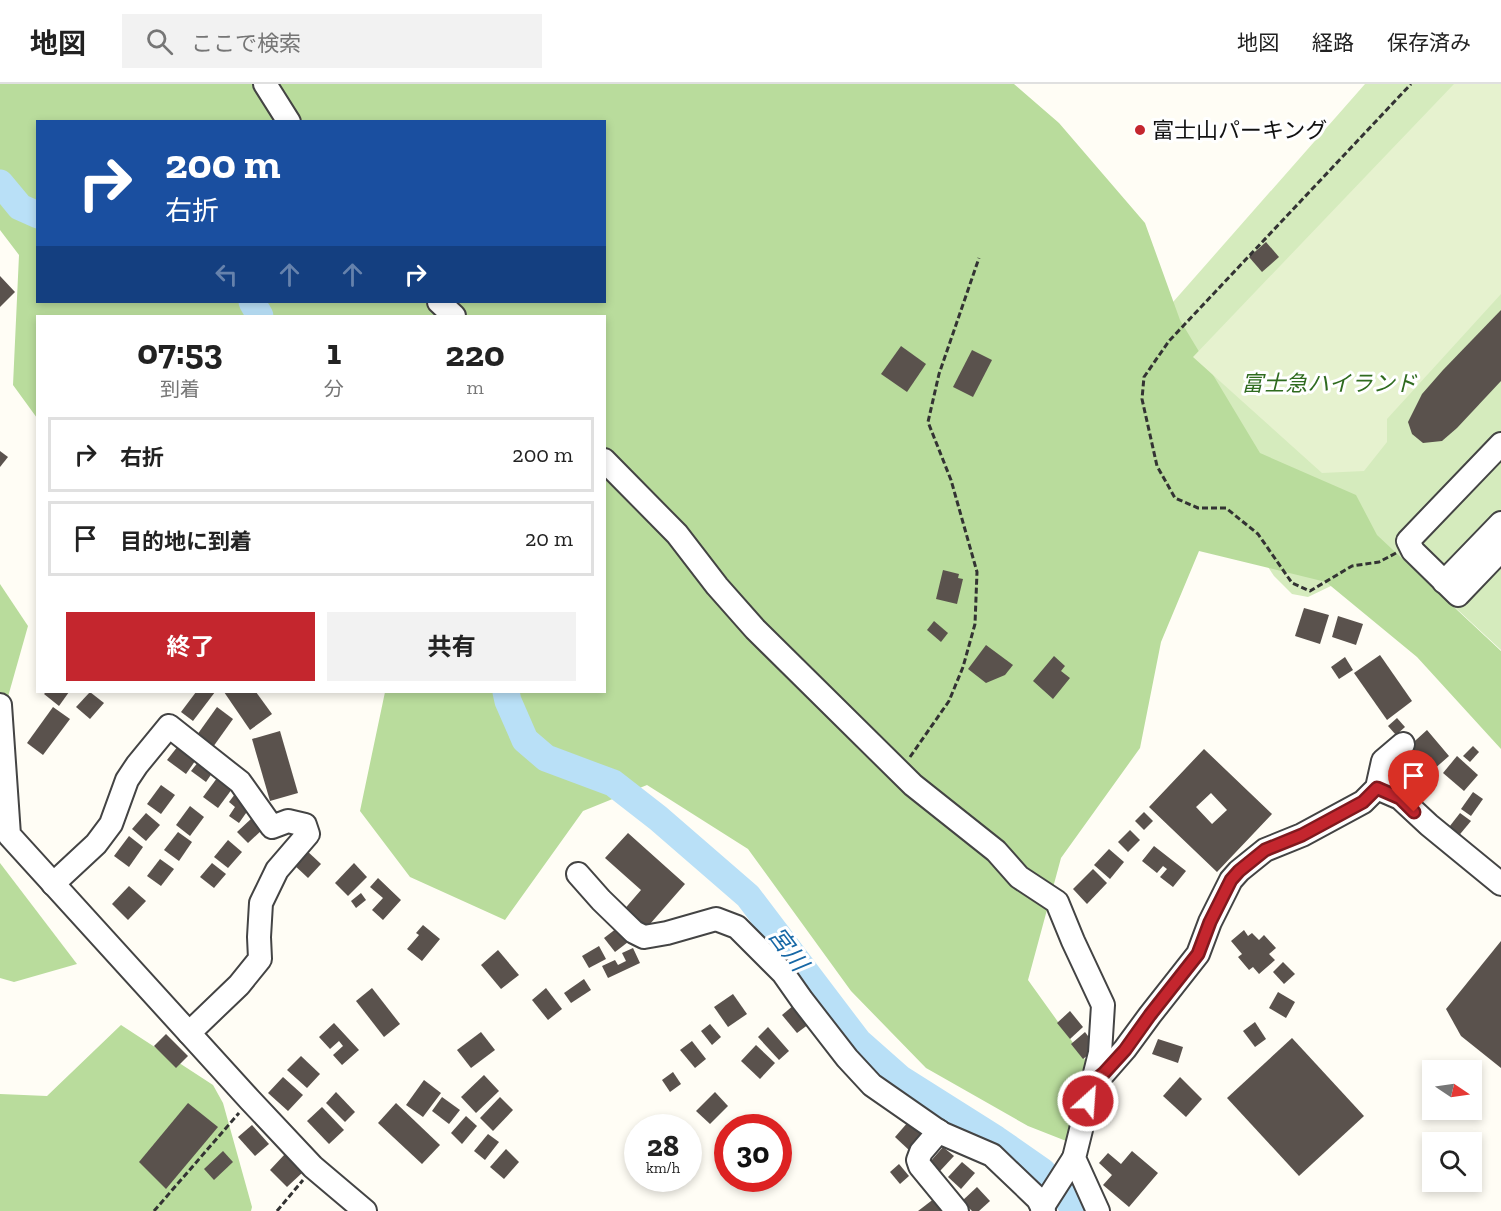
<!DOCTYPE html>
<html lang="ja">
<head>
<meta charset="utf-8">
<style>
	:root { --surface:#fff; --page:#f2f2f2; --text:#222; --muted:#767676; --line:#e0e0e0; --accent:#c4262e }
	body { margin:0; font-family:"Zilla Slab","Noto Sans JP",serif; background:var(--page); color:var(--text); height:100vh; display:flex; flex-direction:column; font-size:22px; white-space:nowrap }
	* { box-sizing:border-box; margin:0 }
	p { font-size:20px; color:var(--muted) }
	.icon { flex:none; width:33px; height:33px; fill:none; stroke:currentColor; stroke-width:2; stroke-linecap:round; stroke-linejoin:round }
	.map { position:relative; flex:1; overflow:hidden }
	.side { position:absolute; left:36px; top:231px; width:570px; height:378px; display:flex; flex-direction:column; background:var(--surface); border-radius:0px; box-shadow:0 3px 9px #0003 }
	.side>* { flex:none }
	.guide { position:absolute; left:36px; top:36px; width:570px; height:183px; border-radius:0px; box-shadow:0 3px 9px #0003; background:#1a4fa0; color:#fff; overflow:hidden }
	.needle { width:39px; rotate:103deg }
	.fabs { position:absolute; left:1422px; top:976px; display:grid; gap:12px }
	.fabs a { display:grid; place-items:center; width:60px; height:60px; border-radius:0px; background:var(--surface); box-shadow:0 3px 9px #0003; font-size:30px }
	.speed { position:absolute; left:624px; top:1030px; display:flex; gap:12px; font-size:30px; font-weight:700; text-align:center }
	.speed>* { display:grid; place-content:center; width:78px; height:78px; border-radius:50%; background:var(--surface); box-shadow:0 3px 9px #0003; line-height:1 }
	.speed small { font-size:15px; font-weight:400 }
	.speed .limit { border:9px solid #d22; background:#fff; color:#111 }
	.pin { position:absolute; display:grid; place-items:center; width:51px; height:51px; color:#fff; margin:-62px -26px; border-radius:50% 50% 50% 0; rotate:-45deg; box-shadow:0 0 6px #0007 }
	.pin .icon { rotate:45deg }
	.me { position:absolute; width:66px; margin:-33px; rotate:26deg; stroke-linejoin:round; filter:drop-shadow(0 0 4px #0008) }
	.turn { display:flex; align-items:center; gap:21px; height:126px; padding:0 30px; font-size:27px }
	.turn .icon { width:78px; height:78px; stroke-width:2.5 }
	.turn b { display:block; font-size:42px; line-height:51px }
	.lanes { display:flex; align-items:center; height:57px; padding:0 30px; background:#0003; justify-content:center; gap:30px; direction:ltr }
	.lanes .off { opacity:.35 }
	.eta { display:flex; justify-content:space-evenly; align-items:center; height:102px; text-align:center }
	.eta b { font-size:36px; font-weight:700; line-height:42px }
	.action { display:flex; gap:12px; margin-top:auto; padding:12px 30px }
	.action a { flex:1; height:69px; border-radius:0px; background:var(--accent); color:#fff; font-size:24px; font-weight:700; line-height:69px; text-align:center }
	.action a+a { background:var(--page); color:var(--text) }
	ul { padding:0; list-style:none }
	li { display:flex; align-items:center; gap:18px; height:75px; margin:0 12px 9px; padding:0 18px; border:3px solid var(--line); border-radius:0px }
	li div { flex:1 }
	li b { display:block; font-size:22px }
	li em { font-style:normal }
	header { display:flex; align-items:center; gap:36px; box-sizing:border-box; height:84px; padding:0 30px; background:var(--surface); border-bottom:2px solid var(--line) }
	header strong { font-size:28px }
	nav { display:flex; gap:33px; margin-inline-start:auto; font-size:21px }
	.search { width:420px; height:54px; background:var(--page); display:flex; align-items:center; gap:15px; box-sizing:border-box; padding:0 21px; border-radius:0px; color:var(--muted); font-size:22px }
	.map>svg:first-child { display:block }
</style>
</head>
<body>
<header>
<strong>地図</strong>
<div class="search"><svg class="icon" aria-label="search" viewBox="0 0 24 24"><circle cx="10" cy="10" r="6"/><path d="M15 15l6 6"/></svg>ここで検索</div>
<nav><a>地図</a><a>経路</a><a>保存済み</a></nav>
</header>
<div class="map">
<svg width="1501" height="1127" viewBox="0 0 1501 1127">
	<rect width="100%" height="100%" fill="#fffdf5"/>
	<path fill="#d5ebbd" d="M1365,0H1501V566L1419,490L1400,480L1356,490L1308,513L1292,510L1274,492L1257,466L1144,251Z"/>
	<g fill="#b9dc9c" fill-rule="evenodd">
		<path d="M0,0H1014L1059,39L1145,139L1180,236L1260,369L1356,411L1377,451L1501,567V665L1417,573L1326,498L1199,467L1161,558L1140,664L1061,774L1028,896L1099,995L1084,1064L1028,1042L926,984L851,907L748,765L647,701L583,727L505,836L410,793L360,727L385,608H604V232H38L37,334L13,301L19,171L0,146ZM38,38H604V218H38Z"/>
		<path d="M0,500L28,542L0,641Z"/>
		<path d="M0,779L77,880L14,898L0,894Z"/>
		<path d="M121,941L213,1001L223,1019L252,1123L251,1127H0V1010L47,1012Z"/>
	</g>
	<path fill="#e6f2cf" d="M1454,0H1501V210L1387,335V358L1364,387L1322,389L1193,273Z"/>
	<g fill="none" stroke-linecap="round" stroke-linejoin="round">
		<g stroke="#b9e0f7" stroke-width="27">
			<path d="M0,99L20,123L38,131"/>
			<path d="M252,218L260,232"/>
			<path d="M506,608L508,617L525,656L546,674L613,699L658,734L748,812L858,957L901,995L996,1055L1042,1087L1077,1127"/>
		</g>
	</g>
	<g fill="#5a524d" fill-rule="evenodd">
		<path d="M1266,158L1279,173L1262,188L1249,173Z"/>
		<path d="M0,192L15,208L0,223Z"/>
		<path d="M1501,226V297L1457,344L1442,357L1423,359L1412,350L1408,338L1422,310L1443,286Z"/>
		<path d="M901,262L926,280L907,308L881,290Z"/>
		<path d="M972,266L992,276L973,313L953,303Z"/>
		<path d="M0,367L8,373L0,383Z"/>
		<path d="M943,486L959,490L958,494L963,495L957,520L936,515Z"/>
		<path d="M1304,524L1329,531L1320,560L1295,552Z"/>
		<path d="M1338,532L1363,540L1356,561L1332,553Z"/>
		<path d="M934,537L948,549L941,558L927,546Z"/>
		<path d="M986,561L1013,581L1005,591L986,599L968,585Z"/>
		<path d="M1380,571L1412,617L1387,636L1354,589Z"/>
		<path d="M1054,572L1065,582L1061,587L1070,594L1053,615L1033,597Z"/>
		<path d="M1345,573L1353,586L1339,595L1331,583Z"/>
		<path d="M46,608H69L59,622L44,610Z"/>
		<path d="M90,608L104,619L90,635L76,623Z"/>
		<path d="M196,608H215L193,637L181,628Z"/>
		<path d="M224,608H256L272,630L250,646Z"/>
		<path d="M53,623L70,635L43,671L27,659Z"/>
		<path d="M217,623L233,635L213,663L197,651Z"/>
		<path d="M1397,634L1405,643L1396,651L1388,642Z"/>
		<path d="M1427,646L1449,672L1424,694L1412,680L1416,677L1406,665Z"/>
		<path d="M280,647L298,709L270,717L252,655Z"/>
		<path d="M182,657L200,670L186,690L167,676Z"/>
		<path d="M1473,662L1479,668L1470,678L1463,672Z"/>
		<path d="M1204,665L1272,730L1217,788L1149,723ZM1211,709L1227,726L1212,740L1196,723Z"/>
		<path d="M203,672L217,682L206,698L191,687Z"/>
		<path d="M1457,672L1478,691L1464,707L1443,689Z"/>
		<path d="M220,690L235,701L218,724L203,713Z"/>
		<path d="M161,701L175,711L161,730L147,720Z"/>
		<path d="M1473,708L1483,715L1471,732L1461,725Z"/>
		<path d="M235,710L251,722L239,739L229,732L235,723L229,718Z"/>
		<path d="M190,722L204,733L190,752L176,741Z"/>
		<path d="M1144,728L1153,737L1144,746L1135,737Z"/>
		<path d="M146,729L160,741L146,757L132,745Z"/>
		<path d="M1460,729L1471,737L1456,755L1446,747Z"/>
		<path d="M252,734L263,745L248,759L237,748Z"/>
		<path d="M1130,746L1140,756L1128,768L1118,758Z"/>
		<path d="M178,748L192,758L179,777L164,766Z"/>
		<path d="M628,749L685,800L643,848L622,828L641,806L605,774Z"/>
		<path d="M129,752L143,763L129,783L114,772Z"/>
		<path d="M228,756L242,768L228,784L214,773Z"/>
		<path d="M1154,762L1186,787L1173,803L1160,793L1167,785L1163,782L1157,789L1142,777Z"/>
		<path d="M305,765L321,780L308,794L292,779Z"/>
		<path d="M1109,765L1124,778L1110,795L1094,781Z"/>
		<path d="M160,775L174,785L161,802L147,792Z"/>
		<path d="M212,779L226,790L214,804L200,793Z"/>
		<path d="M354,779L367,793L348,812L335,799Z"/>
		<path d="M1093,785L1107,799L1087,820L1073,805Z"/>
		<path d="M378,794L401,816L383,836L372,826L383,814L370,803Z"/>
		<path d="M129,802L146,817L128,836L112,820Z"/>
		<path d="M361,809L366,816L356,824L351,817Z"/>
		<path d="M423,841L440,855L422,877L407,865L419,851L416,849Z"/>
		<path d="M621,841L632,855L615,868L604,854Z"/>
		<path d="M1244,846L1248,852L1252,849L1259,856L1264,851L1276,864L1269,870L1275,876L1259,890L1253,883L1249,886L1238,873L1242,870L1231,857Z"/>
		<path d="M1501,857V984L1461,952L1446,925Z"/>
		<path d="M599,862L606,875L589,884L582,872Z"/>
		<path d="M633,864L640,879L608,894L602,882L615,876L618,881L626,877L622,869Z"/>
		<path d="M498,866L519,891L501,905L481,881Z"/>
		<path d="M1283,878L1295,890L1284,900L1273,888Z"/>
		<path d="M584,895L591,906L571,919L564,909Z"/>
		<path d="M372,904L400,940L384,953L356,917Z"/>
		<path d="M546,904L562,925L548,936L532,916Z"/>
		<path d="M1278,908L1295,918L1286,934L1269,924Z"/>
		<path d="M733,910L747,930L728,943L714,923Z"/>
		<path d="M794,921L809,940L797,949L782,931Z"/>
		<path d="M1070,927L1083,943L1070,955L1057,939Z"/>
		<path d="M1255,938L1266,955L1255,963L1243,947Z"/>
		<path d="M334,939L359,966L342,981L333,971L343,962L339,957L330,965L319,953Z"/>
		<path d="M710,940L721,953L712,961L701,947Z"/>
		<path d="M768,943L789,967L779,976L758,953Z"/>
		<path d="M481,948L495,966L471,984L457,966Z"/>
		<path d="M1085,948L1097,964L1083,975L1071,960Z"/>
		<path d="M166,950L188,972L176,984L154,962Z"/>
		<path d="M1292,954L1364,1032L1299,1092L1227,1014Z"/>
		<path d="M1158,955L1183,963L1178,979L1152,970Z"/>
		<path d="M692,957L706,975L695,984L680,966Z"/>
		<path d="M756,961L775,979L760,995L741,977Z"/>
		<path d="M301,972L320,990L307,1004L287,986Z"/>
		<path d="M673,988L681,1000L670,1008L662,996Z"/>
		<path d="M484,991L499,1007L476,1029L461,1013Z"/>
		<path d="M283,993L303,1011L288,1027L268,1009Z"/>
		<path d="M1180,993L1202,1015L1186,1033L1163,1012Z"/>
		<path d="M424,996L441,1009L423,1033L406,1021Z"/>
		<path d="M336,1008L355,1028L345,1038L326,1019Z"/>
		<path d="M715,1008L728,1022L710,1040L696,1027Z"/>
		<path d="M442,1013L460,1026L449,1040L432,1027Z"/>
		<path d="M500,1013L513,1026L493,1047L480,1034Z"/>
		<path d="M188,1019L218,1043L166,1105L139,1078Z"/>
		<path d="M396,1019L440,1061L422,1080L378,1039Z"/>
		<path d="M322,1023L344,1046L329,1060L307,1037Z"/>
		<path d="M466,1032L477,1042L462,1060L451,1049Z"/>
		<path d="M909,1037L926,1052L911,1068L895,1053Z"/>
		<path d="M252,1041L269,1060L255,1072L238,1053Z"/>
		<path d="M488,1050L499,1058L485,1076L474,1067Z"/>
		<path d="M943,1063L954,1072L940,1087L930,1078Z"/>
		<path d="M506,1065L519,1078L504,1095L490,1083Z"/>
		<path d="M223,1067L233,1078L214,1096L204,1085Z"/>
		<path d="M1132,1067L1158,1089L1129,1123L1103,1101L1112,1091L1099,1079L1108,1069L1121,1080Z"/>
		<path d="M285,1070L303,1088L287,1103L270,1086Z"/>
		<path d="M962,1078L975,1089L961,1105L948,1093Z"/>
		<path d="M899,1080L909,1092L900,1100L890,1088Z"/>
		<path d="M977,1103L990,1117L979,1127H972L962,1117Z"/>
		<path d="M935,1114L944,1127H918Z"/>
	</g>
	<g fill="none" stroke-linecap="round" stroke-linejoin="round">
		<defs>
			<g id="minor">
				<path d="M265,0L289,38"/>
				<path d="M439,218L454,232"/>
				<path d="M1501,360L1408,457L1413,467L1458,511L1501,466"/>
				<path d="M604,376L677,450L717,502L755,545L913,701L996,767L1019,793L1057,818L1073,857L1103,921L1100,969L1074,1074L1098,1127"/>
				<path d="M1444,498L1501,439"/>
				<path d="M0,621L9,751L250,1016L313,1083L365,1127"/>
				<path d="M1377,704L1400,714L1429,741L1501,800"/>
				<path d="M578,790L601,816L634,848L644,853L667,849L716,835L737,843L783,889L802,916L847,974L872,1001L941,1049L992,1071L1038,1115L1044,1127"/>
				<path d="M53,800L96,760L111,740L127,696L137,681L169,642L240,698L272,743L288,737L305,741L308,750L277,786L261,819L259,853L260,875L239,901L189,949"/>
				<path d="M1093,998L1104,989L1125,965L1150,931L1198,870L1210,838L1231,796L1239,787L1265,766L1302,751L1363,718L1377,704L1383,677L1403,660"/>
				<path d="M939,1047L921,1068L918,1076L920,1082L957,1127"/>
				<path d="M1042,1124L1074,1074"/>
			</g>
		</defs>
		<use href="#minor" stroke="#444" stroke-width="26"/>
		<g stroke="#333" stroke-width="3" stroke-dasharray="6 3" stroke-linecap="butt">
			<path d="M1396,469L1379,478L1352,482L1310,507L1292,499L1258,450L1226,424H1198L1175,414L1157,382L1142,315L1144,293L1169,257L1411,0"/>
			<path d="M910,673L949,617L963,583L975,540L977,488L951,396L928,338L939,290L979,174"/>
			<path d="M154,1127L239,1029"/>
			<path d="M277,1127L303,1096"/>
		</g>
		<use href="#minor" stroke="#fff" stroke-width="22"/>
	</g>
	<g fill="none" stroke-linecap="round" stroke-linejoin="round">
		<defs>
			<path id="route" d="M1088,1017L1092,999L1104,989L1125,966L1150,931L1198,870L1210,838L1231,796L1239,787L1265,766L1302,751L1363,718L1377,704L1400,714L1414,728"/>
		</defs>
		<use href="#route" stroke="#7f191e" stroke-width="15"/>
		<use href="#route" stroke="#c4262e" stroke-width="10"/>
	</g>
	<circle fill="#c4262e" stroke="#fff" stroke-width="2" cx="1140" cy="46" r="6"/>
	<g text-anchor="middle" stroke-width="6" stroke-linejoin="round" paint-order="stroke">
		<g font-size="22" fill="#111" stroke="#fff" text-anchor="start">
			<text x="1152" y="54">富士山パーキング</text>
		</g>
		<g font-size="22" font-style="italic" fill="#2f6b1f" stroke="#fff">
			<text x="1329" y="307">富士急ハイランド</text>
		</g>
		<g font-size="24" font-style="italic" fill="#1768a6" stroke="#fff">
			<text transform="translate(788 865) rotate(53)" y="8">宮川</text>
		</g>
	</g>
</svg>
<div class="fabs">
<a><svg class="needle" viewBox="-14 -14 28 28"><path d="M0-13l5 13h-10z" fill="#e53935"/><path d="M0 13l5-13h-10z" fill="#767676"/></svg></a>
<a><svg class="icon" aria-label="search" viewBox="0 0 24 24"><circle cx="10" cy="10" r="6"/><path d="M15 15l6 6"/></svg></a>
</div>
<div class="speed"><div>28<small>km/h</small></div><div class="limit">30</div></div>
<div class="pin" style="left:1414px;top:728px;background:#d93025"><svg class="icon" aria-label="arrive" viewBox="0 0 24 24"><path d="M6 21V4h12l-3 4 3 4H6"/></svg></div>
<svg class="me" style="left:1088px;top:1017px" viewBox="-20 -20 40 40"><circle r="17" fill="#c4262e" stroke="#fff" stroke-width="3"/><path d="M0-11L8 9 0 5-8 9z" fill="#fff"/></svg>
<div class="guide">
<div class="turn"><svg class="icon" aria-label="right" viewBox="0 0 24 24"><path d="M7 20v-9h11M14 6l5 5-5 5"/></svg><div><b>200 m</b>右折</div></div>
<div class="lanes"><svg class="icon off" aria-label="left" viewBox="0 0 24 24"><path d="M17 20v-9H6M10 6l-5 5 5 5"/></svg><svg class="icon off" aria-label="ahead" viewBox="0 0 24 24"><path d="M12 20V5M6 11l6-6 6 6"/></svg><svg class="icon off" aria-label="ahead" viewBox="0 0 24 24"><path d="M12 20V5M6 11l6-6 6 6"/></svg><svg class="icon" aria-label="right" viewBox="0 0 24 24"><path d="M7 20v-9h11M14 6l5 5-5 5"/></svg></div>
</div>
<section class="side">
<div class="eta">
<div><b>07:53</b><p>到着</p></div>
<div><b>1</b><p>分</p></div>
<div><b>220</b><p>m</p></div>
</div>
<ul>
<li><svg class="icon" aria-label="right" viewBox="0 0 24 24"><path d="M7 20v-9h11M14 6l5 5-5 5"/></svg><div><b>右折</b></div><em>200 m</em></li>
<li><svg class="icon" aria-label="arrive" viewBox="0 0 24 24"><path d="M6 21V4h12l-3 4 3 4H6"/></svg><div><b>目的地に到着</b></div><em>20 m</em></li>
</ul>
<div class="action"><a>終了</a><a>共有</a></div>
</section>
</div>
</body>
</html>
